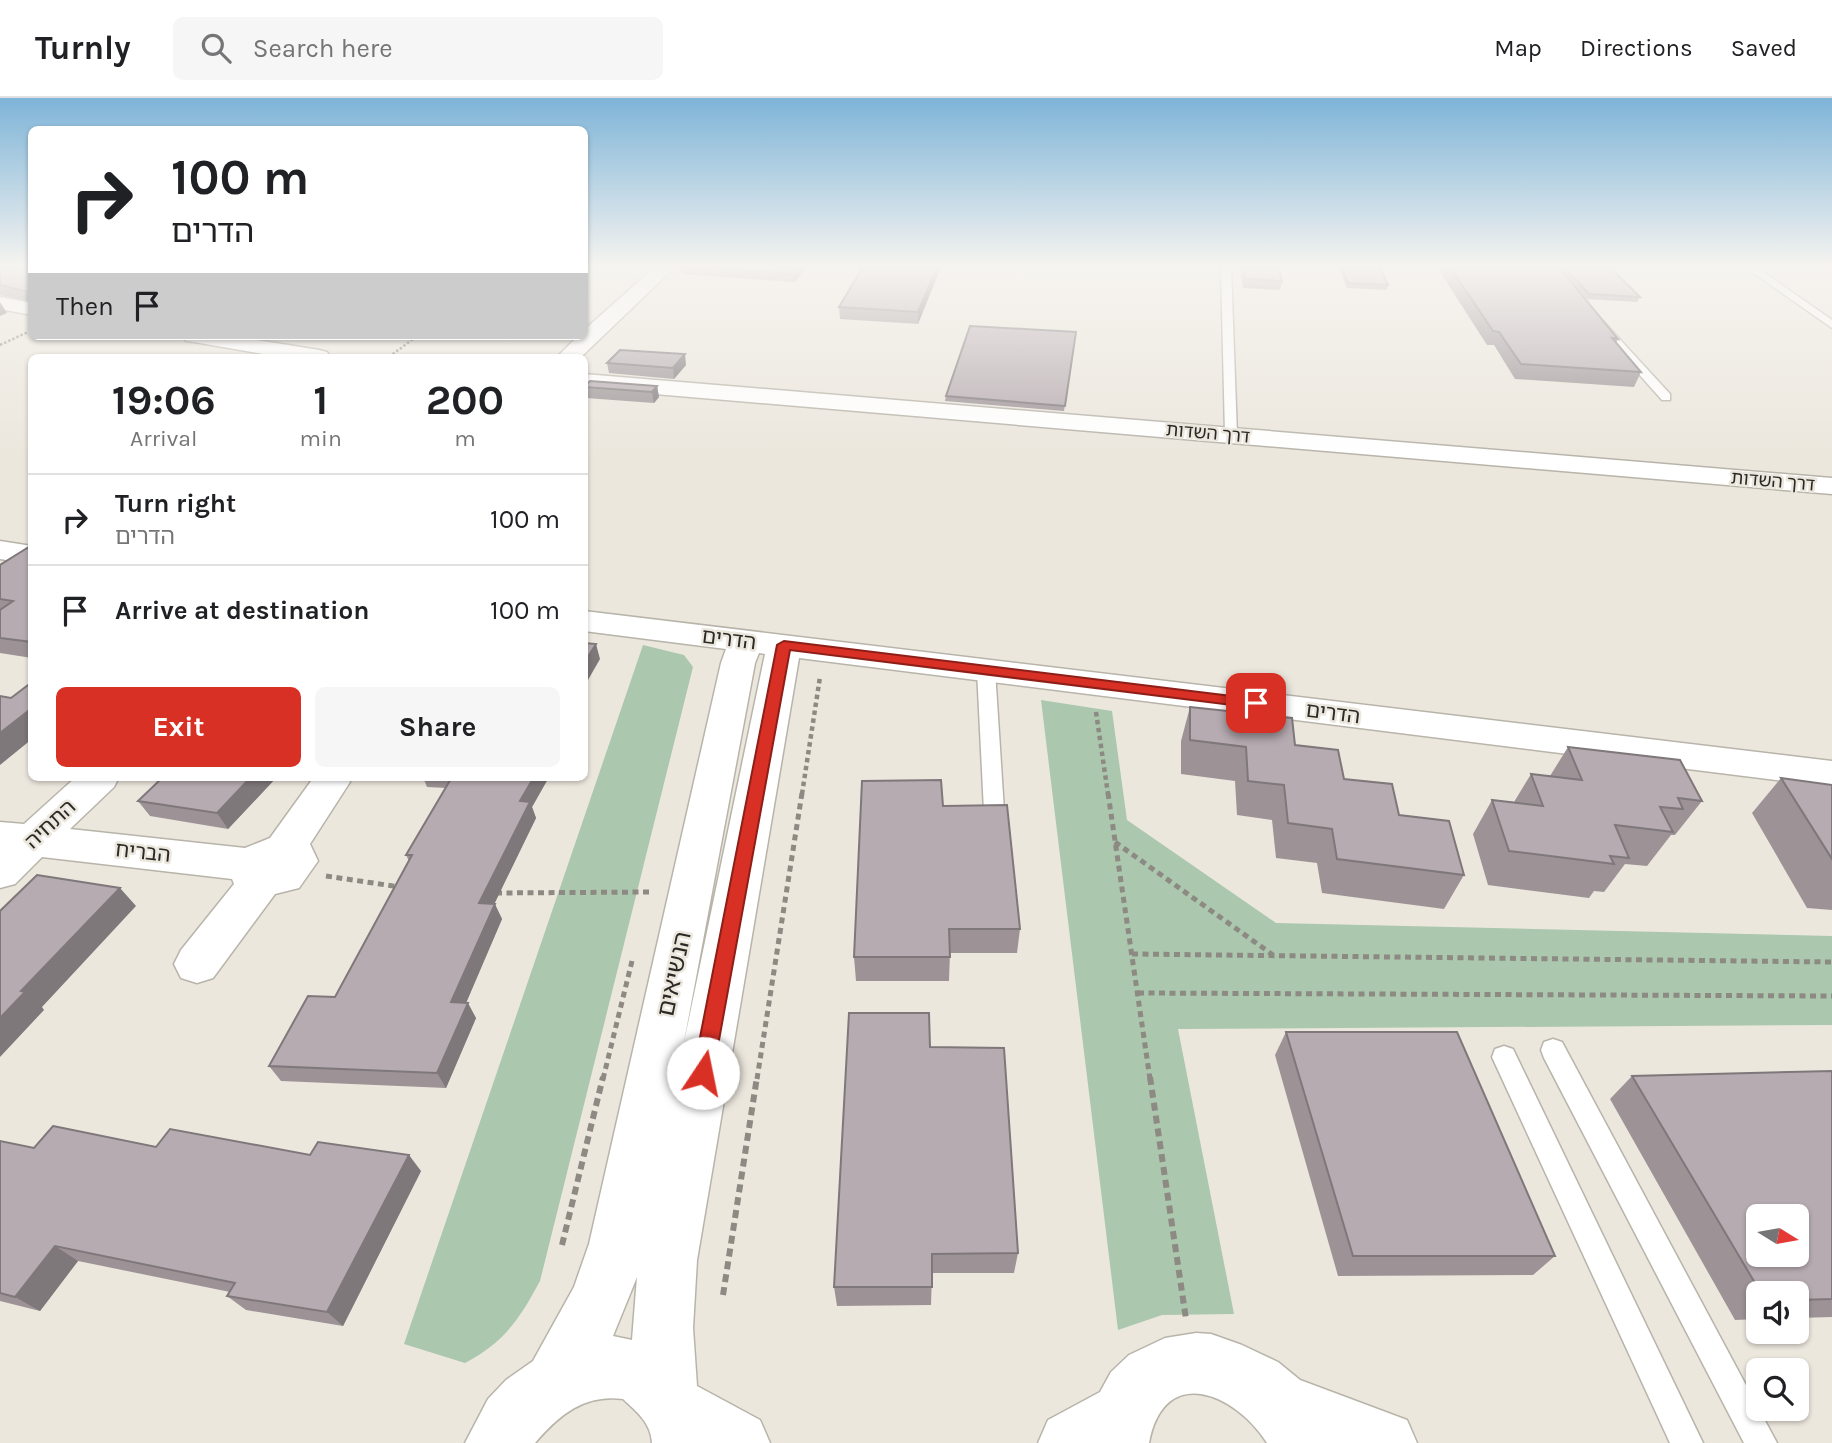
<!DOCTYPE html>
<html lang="en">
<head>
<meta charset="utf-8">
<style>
	:root { --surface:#fff; --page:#f6f6f6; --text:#202124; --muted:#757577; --line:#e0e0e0; --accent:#d93025 }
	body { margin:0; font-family:Karla,"Noto Sans Hebrew",sans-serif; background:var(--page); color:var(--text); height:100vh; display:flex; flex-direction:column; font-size:26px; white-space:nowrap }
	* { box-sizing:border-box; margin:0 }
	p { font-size:23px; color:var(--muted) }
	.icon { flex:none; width:38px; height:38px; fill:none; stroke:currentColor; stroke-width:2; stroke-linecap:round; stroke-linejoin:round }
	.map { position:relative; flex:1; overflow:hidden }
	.details { position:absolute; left:28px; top:256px; width:560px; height:427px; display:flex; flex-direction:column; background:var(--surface); border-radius:10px; box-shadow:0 2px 5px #0004 }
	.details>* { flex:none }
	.hud { position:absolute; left:28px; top:28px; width:560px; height:214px; border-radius:10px; box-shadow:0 2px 5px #0004; background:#fff; color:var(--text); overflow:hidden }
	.needle { width:46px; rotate:101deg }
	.controls { position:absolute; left:1746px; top:1106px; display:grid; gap:14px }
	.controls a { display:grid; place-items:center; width:63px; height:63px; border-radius:10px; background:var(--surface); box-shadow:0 2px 5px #0004; font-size:35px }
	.pin { position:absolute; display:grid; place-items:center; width:60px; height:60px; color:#fff; margin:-30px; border-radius:14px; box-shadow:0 4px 10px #0006 }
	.me { position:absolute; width:77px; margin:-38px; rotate:11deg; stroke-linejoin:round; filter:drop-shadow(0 0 5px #0008) }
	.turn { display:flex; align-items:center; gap:24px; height:147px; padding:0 28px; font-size:32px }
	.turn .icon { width:91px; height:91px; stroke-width:2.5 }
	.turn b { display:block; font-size:49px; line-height:60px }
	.then { display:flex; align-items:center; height:66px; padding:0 28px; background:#0003; gap:14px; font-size:26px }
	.eta { display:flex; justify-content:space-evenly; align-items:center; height:119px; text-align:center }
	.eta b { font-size:42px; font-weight:700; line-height:49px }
	.cta { display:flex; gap:14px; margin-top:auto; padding:14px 28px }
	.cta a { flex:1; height:80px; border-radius:10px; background:var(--accent); color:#fff; font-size:28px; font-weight:700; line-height:80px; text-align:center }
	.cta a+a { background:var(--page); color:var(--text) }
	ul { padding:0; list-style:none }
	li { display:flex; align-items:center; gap:21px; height:91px; padding:0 28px; border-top:2px solid var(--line) }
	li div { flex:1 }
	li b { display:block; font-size:26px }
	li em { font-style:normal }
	header { display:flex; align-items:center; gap:42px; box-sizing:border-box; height:98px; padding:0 35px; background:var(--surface); border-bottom:2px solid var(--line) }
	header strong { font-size:33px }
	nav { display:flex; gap:38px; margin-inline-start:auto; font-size:24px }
	.search { width:490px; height:63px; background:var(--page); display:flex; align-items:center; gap:18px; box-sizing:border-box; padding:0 24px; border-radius:10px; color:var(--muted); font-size:26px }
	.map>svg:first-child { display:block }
</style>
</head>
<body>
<header>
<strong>Turnly</strong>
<div class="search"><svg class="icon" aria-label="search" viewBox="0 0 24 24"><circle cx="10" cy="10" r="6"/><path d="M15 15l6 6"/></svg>Search here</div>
<nav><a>Map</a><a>Directions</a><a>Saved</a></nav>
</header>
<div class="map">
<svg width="1832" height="1345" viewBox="0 0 1832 1345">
	<rect width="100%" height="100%" fill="#ece7dd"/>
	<g fill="#abc7ad">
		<path d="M643,547L684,557L693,569L540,1183C519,1222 504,1244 465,1265L404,1246Z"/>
		<path d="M1041,602L1112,613L1127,722L1276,825L1832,838V927L1178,931L1234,1216L1162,1217L1118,1232Z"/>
	</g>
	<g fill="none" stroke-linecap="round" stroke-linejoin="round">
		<defs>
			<g id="lane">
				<path d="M1221,169H1231L1237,337L1231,341L1225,337Z"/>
				<path d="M1745,169H1756L1832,222V230Z"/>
				<path d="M1595,223H1603L1670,296V302H1662L1595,227Z"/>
				<path d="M986,567L995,572L1004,713L1001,718L994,720L987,718L984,713L977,572Z"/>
				<path d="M1553,941L1562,944L1777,1345H1744L1544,960L1541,952L1544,944Z"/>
				<path d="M1504,948L1513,951L1703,1345H1670L1492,959L1495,951Z"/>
			</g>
			<g id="street">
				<path d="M655,169H675L581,259H557L578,238H584V232Z"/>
				<path d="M0,199L32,205V217L0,211Z"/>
				<path d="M183,238H232L319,252L327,254L330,259H280L194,244L186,243Z"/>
				<path d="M584,276L1832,380V396L584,290Z"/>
				<path d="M0,443L32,448V466L0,461Z"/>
				<path d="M584,513L1832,663V689L799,560L697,1162L693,1230L697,1288L760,1322L770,1345H652C651,1325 637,1314 623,1301C584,1296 559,1317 535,1345H465L488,1301L506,1282L533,1263L574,1189L589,1146L721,565L726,551L584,533ZM759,555L765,556L683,949L755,565ZM637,1179L632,1242L613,1238Z"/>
				<path d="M76,679H119L114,689L70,731L245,750L270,740L314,679H348L350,684L310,746L318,763L299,790L275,796L213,880L197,885L181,880L174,866L181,852L234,786L232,781L42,759L15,786L0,790V724L24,726Z"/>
				<path d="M1196,1235L1211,1236L1242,1247L1278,1264L1300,1282L1407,1322L1417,1345H1267C1235,1295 1164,1265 1149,1345H1038L1048,1322L1100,1294L1111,1274L1129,1257L1165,1240Z"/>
			</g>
		</defs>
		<use href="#lane" stroke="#b8b4aa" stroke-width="3"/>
		<use href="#street" stroke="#b8b4aa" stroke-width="3"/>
		<g stroke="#8d8a83" stroke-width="2.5" stroke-dasharray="2.5 2" stroke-linecap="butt">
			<path d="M0,247L28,234"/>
			<path d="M389,259L417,238"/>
		</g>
		<g stroke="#8d8a83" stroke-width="4.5" stroke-dasharray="4.5 3.5" stroke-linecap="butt">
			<path d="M1096,614L1108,696"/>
			<path d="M802,696L820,579"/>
		</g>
		<g stroke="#8d8a83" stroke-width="5" stroke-dasharray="6 4.5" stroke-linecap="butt">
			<path d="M1108,695L1150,981"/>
			<path d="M1115,744L1273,857"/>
			<path d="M326,778L400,789"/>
			<path d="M496,795L649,794"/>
			<path d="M1132,856L1832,864"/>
			<path d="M1138,895L1832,898"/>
			<path d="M603,981L633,859"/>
			<path d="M757,981L802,695"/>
		</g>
		<g stroke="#8d8a83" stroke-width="6" stroke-dasharray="8 5" stroke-linecap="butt">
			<path d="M1150,979L1186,1221"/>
			<path d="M562,1147L603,979"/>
			<path d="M723,1197L757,979"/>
		</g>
		<use href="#lane" fill="#fff" fill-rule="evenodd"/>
		<use href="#street" fill="#fff" fill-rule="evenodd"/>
	</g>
	<g fill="#9d9397">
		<path d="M0,169H32V204L0,197Z"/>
		<path d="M681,169H806L795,184L682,176Z"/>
		<path d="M859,169H941L918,226L840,221L839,209L859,177Z"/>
		<path d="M1240,169H1278L1282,183L1280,192L1243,190Z"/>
		<path d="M1339,169H1380L1388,187L1387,192L1347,190Z"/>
		<path d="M1437,169H1610L1640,199L1637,204L1587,201L1568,180L1618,241L1616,245L1641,274L1634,289L1515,281L1494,247H1487Z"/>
		<path d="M1076,234L1064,313L945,303L946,298Z"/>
		<path d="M607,265L686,267L674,281L609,275Z"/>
		<path d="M584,288H657L659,299L654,305L586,300Z"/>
		<path d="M32,447V560L0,555V467Z"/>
		<path d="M1190,609L1295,647L1344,681L1399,717L1464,777L1444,811L1322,795L1317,765L1276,760L1272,722L1237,717L1235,683L1181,676V643Z"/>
		<path d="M1568,649L1702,703L1675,737H1671L1647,768L1625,766L1604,794L1594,793L1589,800L1488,787L1473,736L1492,702L1514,704L1531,676L1550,678Z"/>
		<path d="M163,679H275L276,680L228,731L150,718L138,703Z"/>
		<path d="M423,679H549L532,709L536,720L494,806L502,821L466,905L476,920L446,990L281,983L269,968L335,899L409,763L406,757L446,690L427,689Z"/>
		<path d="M1781,680L1832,687V812L1807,810L1752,715Z"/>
		<path d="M943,708L1020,831L1017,855H950L949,883H856L854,859Z"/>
		<path d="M1286,934L1555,1158L1533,1177L1338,1178L1275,957Z"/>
		<path d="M930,949L1018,1155L1014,1175H932L931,1207L837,1208L834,1189Z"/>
		<path d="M1832,973V1219L1797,1220V1195H1759V1221L1735,1222L1610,1001L1632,978Z"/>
		<path d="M0,1043L34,1050L156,1049L310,1057L421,1073L343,1228L246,1212L227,1198L230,1194L78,1163L40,1213L0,1203Z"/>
	</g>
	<g fill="#7f787b">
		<path d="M799,169H806L795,184L794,176Z"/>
		<path d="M937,169H941L918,226V214Z"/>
		<path d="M0,204L7,215L0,218Z"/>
		<path d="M685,256L686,267L674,281L673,270Z"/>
		<path d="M657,288L659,299L654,305L652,294Z"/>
		<path d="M596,546L600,561L584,589V565Z"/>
		<path d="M32,610V641L0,667V635Z"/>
		<path d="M251,679L276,680L228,731L217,715Z"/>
		<path d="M534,679H549L532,709L536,720L487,821L479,805L520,703Z"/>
		<path d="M120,790L136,808L42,909L44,912L0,959V920L21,893Z"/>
		<path d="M495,806L502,821L460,919L451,904Z"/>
		<path d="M468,905L476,920L446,990L437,975Z"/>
		<path d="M409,1057L421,1073L343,1228L327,1214Z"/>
		<path d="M55,1148L78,1163L40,1213L15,1199Z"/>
	</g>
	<g fill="#b6abb0" stroke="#7f787b" stroke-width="2" fill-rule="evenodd">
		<path d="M0,169H32V193L28,194L0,187Z"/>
		<path d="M705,169H799L794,176Z"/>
		<path d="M863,169H937L918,214L839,209Z"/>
		<path d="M1243,169H1278L1282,183L1245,181Z"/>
		<path d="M1342,169H1380L1388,187L1348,185Z"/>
		<path d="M1450,169H1559L1618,241L1612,240L1641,274L1521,266L1499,234L1493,233Z"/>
		<path d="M1564,169H1610L1640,199L1589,196Z"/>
		<path d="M970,228L1076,234L1065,308L946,298Z"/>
		<path d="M620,252L685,256L673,270L607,265Z"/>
		<path d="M590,283L657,288L652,294L584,289Z"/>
		<path d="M32,447V544L0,540V512L13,503L0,501V467Z"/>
		<path d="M584,545L596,546L584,565Z"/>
		<path d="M32,584V610L0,635V598L11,600Z"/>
		<path d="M1190,609L1292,620L1295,647L1338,652L1344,681L1392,686L1399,717L1449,723L1464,777L1337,761L1332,731L1288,725L1284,687L1248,683L1246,649L1190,642Z"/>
		<path d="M1568,649L1680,662L1702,703L1678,700L1683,711L1660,709L1673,734L1615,727L1629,760L1610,758L1614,766L1509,753L1492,702L1543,708L1531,676L1582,682Z"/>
		<path d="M163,679H251L217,715L138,703Z"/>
		<path d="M452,679H534L520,703L530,704L479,805L495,806L451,904L468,905L437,975L269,968L308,898L335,899L412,757H406Z"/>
		<path d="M1781,680L1832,687V761Z"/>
		<path d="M941,682L943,708L1007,707L1020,831H949L950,859H854L862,683Z"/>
		<path d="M37,777L120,790L21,893L25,894L0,920V813Z"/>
		<path d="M849,915H929L930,949L1004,950L1018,1155L932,1156V1189H834Z"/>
		<path d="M1286,934H1457L1555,1158H1353Z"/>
		<path d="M1832,973V1201L1797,1202V1195H1761L1632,978ZM1759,1118H1797V1157H1759Z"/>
		<path d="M53,1028L156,1049L170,1031L310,1057L318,1044L409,1057L327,1214L227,1198L235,1185L55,1148L15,1199L0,1195V1043L34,1050Z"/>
	</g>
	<linearGradient id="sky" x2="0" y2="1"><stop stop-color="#7eb4d8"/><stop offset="0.47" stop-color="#f6f4f0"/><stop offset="1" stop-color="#f6f4f0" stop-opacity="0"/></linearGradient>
	<rect width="1832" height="358" fill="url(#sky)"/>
	<path fill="#d93025" stroke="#8d1f18" stroke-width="2" d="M784,543L1256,601L1264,605L1256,610L790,552L713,975L710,982L703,984L696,982L693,975L777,547Z"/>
	<g text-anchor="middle" stroke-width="5" stroke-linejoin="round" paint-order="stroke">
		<g font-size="18" fill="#2b2926" stroke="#ece7dd">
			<text transform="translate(1208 335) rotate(5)" y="6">דרך השדות</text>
			<text transform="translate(1773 383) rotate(5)" y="6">דרך השדות</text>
		</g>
		<g font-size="21" fill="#2b2926" stroke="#ece7dd">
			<text transform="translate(729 541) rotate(7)" y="7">הדרים</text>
			<text transform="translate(1333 615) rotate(7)" y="7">הדרים</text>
			<text transform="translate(50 726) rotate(-43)" y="7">התחיה</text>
			<text transform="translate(143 754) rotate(6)" y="7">הבריח</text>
		</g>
		<g font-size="24" fill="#2b2926" stroke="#ece7dd">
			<text transform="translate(674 876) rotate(-78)" y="8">הנשיאים</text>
		</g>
	</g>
</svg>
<div class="controls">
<a><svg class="needle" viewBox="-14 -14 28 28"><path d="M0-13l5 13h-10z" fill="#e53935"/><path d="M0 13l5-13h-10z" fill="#757577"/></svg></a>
<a><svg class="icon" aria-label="sound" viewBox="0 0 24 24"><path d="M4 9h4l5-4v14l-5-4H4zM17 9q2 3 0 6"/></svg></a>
<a><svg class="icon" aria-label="search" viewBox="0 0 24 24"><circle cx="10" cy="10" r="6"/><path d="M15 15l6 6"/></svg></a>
</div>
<div class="pin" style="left:1256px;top:605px;background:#d93025"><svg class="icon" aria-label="arrive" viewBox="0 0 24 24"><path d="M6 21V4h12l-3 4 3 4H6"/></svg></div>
<svg class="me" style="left:703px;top:975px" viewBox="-20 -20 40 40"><circle r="19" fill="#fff"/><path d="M0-13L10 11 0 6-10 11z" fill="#d93025"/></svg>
<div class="hud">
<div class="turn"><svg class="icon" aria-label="right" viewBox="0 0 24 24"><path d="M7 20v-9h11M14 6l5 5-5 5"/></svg><div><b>100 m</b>הדרים</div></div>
<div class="then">Then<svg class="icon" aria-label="arrive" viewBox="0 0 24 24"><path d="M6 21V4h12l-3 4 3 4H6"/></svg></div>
</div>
<section class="details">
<div class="eta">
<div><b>19:06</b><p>Arrival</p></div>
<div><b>1</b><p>min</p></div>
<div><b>200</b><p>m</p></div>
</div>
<ul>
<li><svg class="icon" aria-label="right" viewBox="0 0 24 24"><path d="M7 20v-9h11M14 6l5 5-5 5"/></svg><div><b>Turn right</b><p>הדרים</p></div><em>100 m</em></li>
<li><svg class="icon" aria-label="arrive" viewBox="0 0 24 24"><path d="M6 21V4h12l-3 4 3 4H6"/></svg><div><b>Arrive at destination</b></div><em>100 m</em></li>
</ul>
<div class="cta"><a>Exit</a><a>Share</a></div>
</section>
</div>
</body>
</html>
